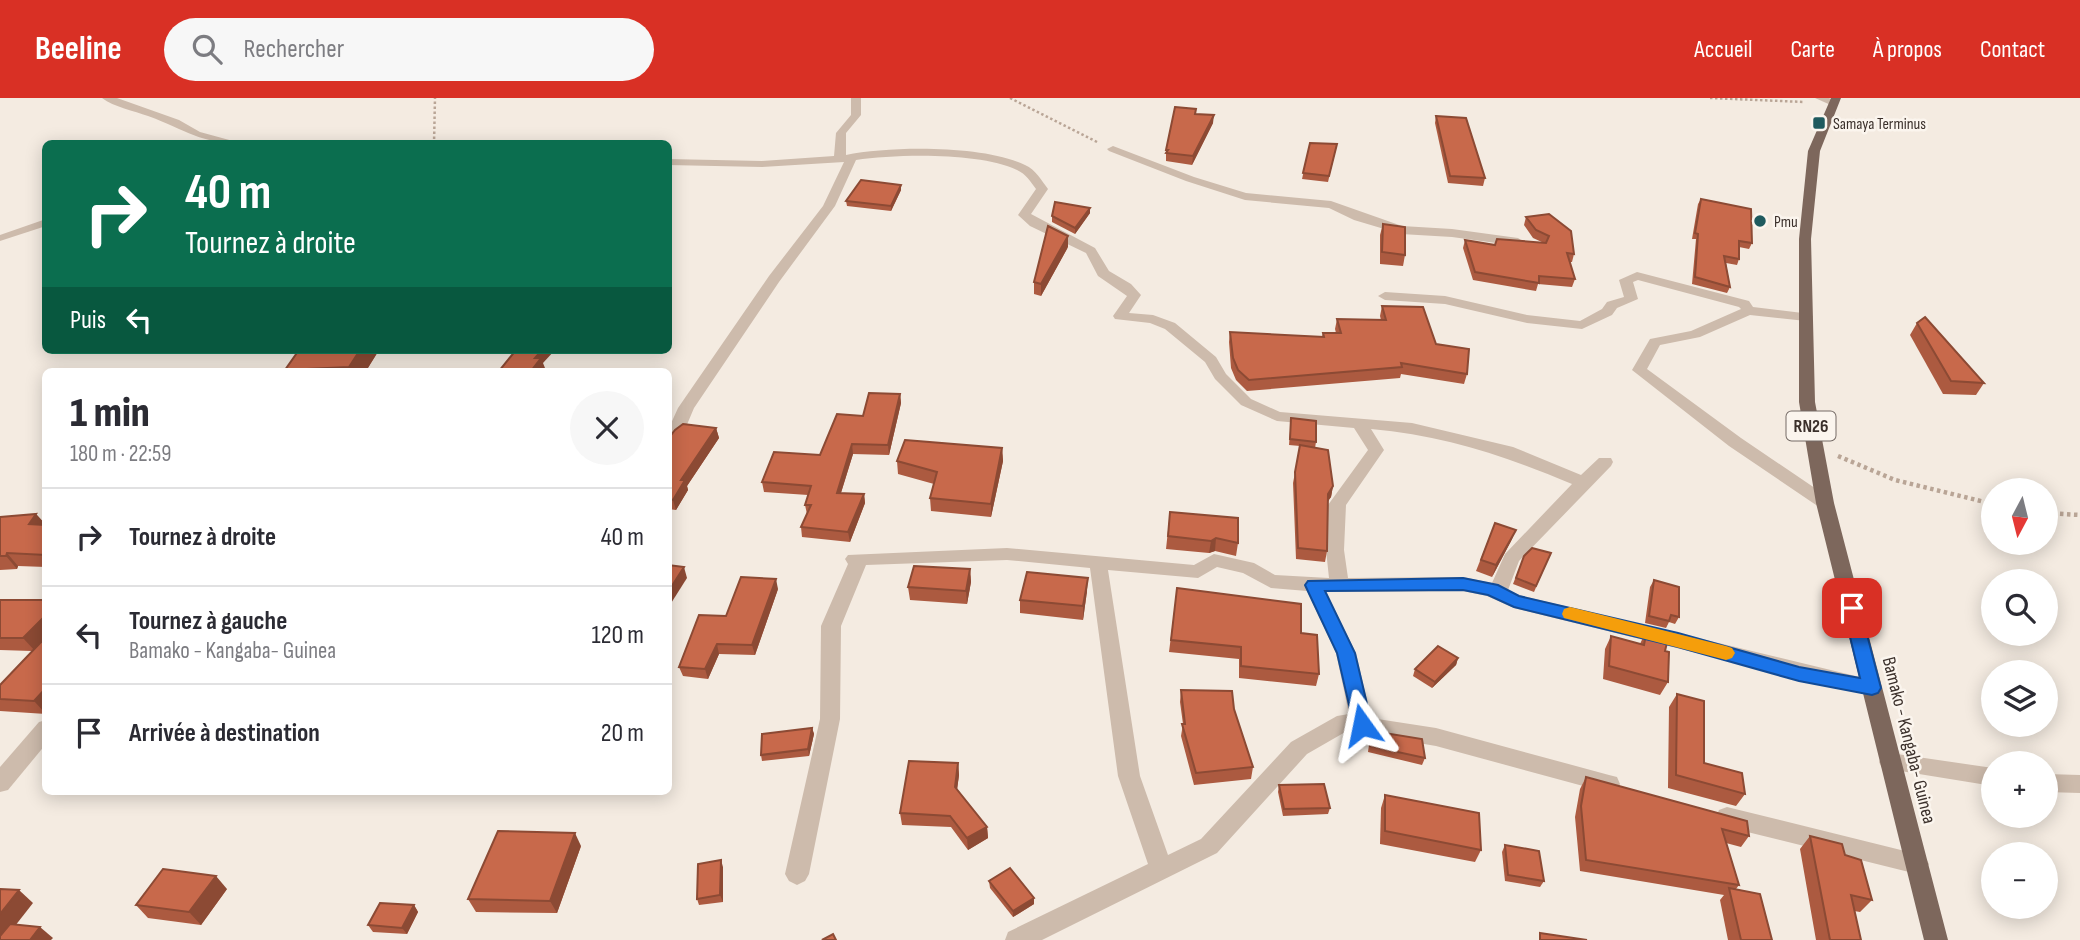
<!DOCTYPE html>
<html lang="fr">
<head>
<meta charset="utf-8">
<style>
	:root { --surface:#fff; --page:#f7f7f7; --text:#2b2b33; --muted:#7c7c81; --line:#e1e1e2; --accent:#d93025 }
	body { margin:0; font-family:"Sofia Sans Condensed",sans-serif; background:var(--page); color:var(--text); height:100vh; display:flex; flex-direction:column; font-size:26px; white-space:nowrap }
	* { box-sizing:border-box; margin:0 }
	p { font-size:23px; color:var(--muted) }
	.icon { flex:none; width:38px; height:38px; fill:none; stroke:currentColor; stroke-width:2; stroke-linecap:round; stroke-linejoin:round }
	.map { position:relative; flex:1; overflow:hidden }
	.panel { position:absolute; left:42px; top:270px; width:630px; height:427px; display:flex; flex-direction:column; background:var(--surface); border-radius:10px; box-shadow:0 4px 18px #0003 }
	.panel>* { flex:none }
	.guide { position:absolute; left:42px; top:42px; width:630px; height:214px; border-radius:10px; box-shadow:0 4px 18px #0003; background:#0b6e4f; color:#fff; overflow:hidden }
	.needle { width:46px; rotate:187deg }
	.tools { position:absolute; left:1981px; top:380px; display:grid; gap:14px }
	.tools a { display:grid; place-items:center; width:77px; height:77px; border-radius:50%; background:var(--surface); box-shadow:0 4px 18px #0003; font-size:35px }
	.pin { position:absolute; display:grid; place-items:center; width:60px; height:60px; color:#fff; margin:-30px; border-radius:14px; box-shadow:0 4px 10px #0006 }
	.me { position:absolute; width:77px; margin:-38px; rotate:348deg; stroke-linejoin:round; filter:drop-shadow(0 0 5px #0008) }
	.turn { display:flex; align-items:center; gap:24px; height:147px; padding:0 28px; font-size:32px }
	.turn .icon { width:91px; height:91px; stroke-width:2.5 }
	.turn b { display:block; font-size:49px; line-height:60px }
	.then { display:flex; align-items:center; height:66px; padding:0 28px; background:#0003; gap:14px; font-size:26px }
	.round { display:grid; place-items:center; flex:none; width:74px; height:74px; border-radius:37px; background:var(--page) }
	.overview { display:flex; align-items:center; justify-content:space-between; height:119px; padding:0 28px }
	h1 { font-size:42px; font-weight:800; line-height:52px }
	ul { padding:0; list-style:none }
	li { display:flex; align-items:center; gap:21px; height:98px; padding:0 28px; border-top:2px solid var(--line) }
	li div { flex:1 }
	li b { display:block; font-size:26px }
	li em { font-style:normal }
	header { display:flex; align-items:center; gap:42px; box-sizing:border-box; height:98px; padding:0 35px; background:var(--accent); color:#fff }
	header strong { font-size:33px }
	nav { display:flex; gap:38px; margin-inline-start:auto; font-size:24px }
	.search { width:490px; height:63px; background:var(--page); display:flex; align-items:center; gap:18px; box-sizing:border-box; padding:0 24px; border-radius:38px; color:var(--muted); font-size:26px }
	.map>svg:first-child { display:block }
</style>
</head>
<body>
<header>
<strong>Beeline</strong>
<div class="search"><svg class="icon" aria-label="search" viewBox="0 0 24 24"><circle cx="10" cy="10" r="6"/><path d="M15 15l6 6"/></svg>Rechercher</div>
<nav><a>Accueil</a><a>Carte</a><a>À propos</a><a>Contact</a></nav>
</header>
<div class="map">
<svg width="2080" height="842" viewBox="0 0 2080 842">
	<rect width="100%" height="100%" fill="#f4ebe1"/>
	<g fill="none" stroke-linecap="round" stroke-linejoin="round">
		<g stroke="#b9a596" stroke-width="2.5" stroke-dasharray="2.5 2.5" stroke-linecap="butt">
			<path d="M1010,0L1099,45"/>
			<path d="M1710,0L1804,4"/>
			<path d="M434,46L435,0"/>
		</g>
		<g stroke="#b9a596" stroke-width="4.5" stroke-dasharray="3.5 3.5" stroke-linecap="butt">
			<path d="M1838,358L1895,382L1993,406"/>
			<path d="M2046,415L2080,417"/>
		</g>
		<path fill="#cdbbac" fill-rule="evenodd" d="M46,121V128L0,143V137Z"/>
		<g fill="#cdbbac" fill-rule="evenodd">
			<path d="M102,0H117L179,22L200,34L244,46C201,46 186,32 148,18C134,13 114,9 102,0Z"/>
			<path d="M851,0H861V17L846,35V57C891,48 983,47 1025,67C1036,72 1041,82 1048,91L1031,116L1095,150L1109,173L1131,186L1141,197L1129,215L1153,217L1175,225L1216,259L1226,276L1251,301L1280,314L1412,325L1513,349L1581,377L1599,360H1611L1613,364L1611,368L1519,463L1508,492L1519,497L1872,582L1879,584L1882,590L1879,596L1872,598L1514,510L1487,498L1463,493L1326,494L1356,555L1371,620L1436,630L1609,677L1617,679L1620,686L1617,693L1609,695L1436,648L1347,633L1307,656L1217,755L1042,842H1005L1008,834L1148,766L1118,678L1090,470L1007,462L866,467L841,528L840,621L809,776L805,783L797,787L789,783L785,776L820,621L821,528L848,466L845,461L848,457L1007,450L1194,467L1214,456L1254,465L1275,477L1329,480L1326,452L1328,407L1368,352L1354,330L1277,323L1241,307L1215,281L1205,264L1165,231L1150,225L1115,221L1113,218L1127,198L1098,178L1086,155L1030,128L1018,117L1036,91C1030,83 1026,76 1017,72C979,54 897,56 856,62L835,108L779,184L694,310L683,336L668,346V332L678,310L769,178L823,108L844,64L762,69L668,67V61L762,63L834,58L836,35L851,17ZM1371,331C1445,338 1503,357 1572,386L1505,456L1492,485L1463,479L1348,480L1344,452L1346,407L1384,352ZM1217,469L1243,475L1271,490L1307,493L1336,555L1349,616L1337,618L1291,644L1201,741L1168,757L1140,678L1108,472L1198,480Z"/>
			<path d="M1815,0H1829L1838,5L1833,8Z"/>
			<path d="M1113,48L1194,79L1246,95L1331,103L1402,128L1452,131L1518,140L1524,144L1518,148L1452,139L1401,136L1354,122L1329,110L1245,102L1186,83L1109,53L1107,51Z"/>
			<path d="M1637,174L1749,203L1753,209L1811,216L1813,219L1806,223L1750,217L1700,239L1660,247L1647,271L1741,340L1831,401L1834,405L1831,409H1819L1729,348L1632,272L1650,241L1691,233L1741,211L1739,209L1638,182L1633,184L1638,201L1617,210L1612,217L1582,231L1527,225L1445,206L1385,202L1378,198L1385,194L1445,198L1527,217L1580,223L1602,211L1607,204L1624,199L1619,182Z"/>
			<path d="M46,622V646L8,692L0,694V669L39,624Z"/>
			<path d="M1890,655L1993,670V688L1882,670L1879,664L1882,658Z"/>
			<path d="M2046,676L2080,677V695L2046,694Z"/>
			<path d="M1727,709L1917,756L1925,759L1929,766L1925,773L1917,776L1727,729L1719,726L1716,719L1719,712Z"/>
		</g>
		<path fill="#7d675c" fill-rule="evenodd" d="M1831,0H1841L1820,53L1811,141L1815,304L1834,405L1948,842H1924L1816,405L1799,304V141L1808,53Z"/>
	</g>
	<g fill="#ac5a40">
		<path d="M1196,16L1213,25L1192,67L1166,63V52Z"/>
		<path d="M1436,18L1485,80L1483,88L1448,85L1435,25Z"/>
		<path d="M1310,45L1337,46L1328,84L1302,81Z"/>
		<path d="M901,87V92L891,113L847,108L846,103Z"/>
		<path d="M1701,101L1752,145L1749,151L1739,149V161L1737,167L1726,165L1730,189L1727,195L1692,186L1696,141H1692L1698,106Z"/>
		<path d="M1090,110V115L1075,136L1052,124V118Z"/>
		<path d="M1526,119L1574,156L1572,164H1570L1575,181L1572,189L1538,186L1536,193L1473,182L1463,150L1465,142L1495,147L1497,141L1544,145L1533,140L1524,127Z"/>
		<path d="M1383,126L1405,157L1403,168L1380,166V137Z"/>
		<path d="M1068,149L1041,198L1034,196V184Z"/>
		<path d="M1382,208L1436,246L1467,276L1464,286L1401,276L1400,280L1247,293L1236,282L1231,270L1229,244L1230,234L1322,239L1323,235H1336L1335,231L1337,221L1381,222L1380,218Z"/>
		<path d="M1917,225L1984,285L1976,297L1943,296L1910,237Z"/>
		<path d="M299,252H379L366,273H286L285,272Z"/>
		<path d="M900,296L901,305L889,357L853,356L841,395L864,396L865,405L850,444L802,439L801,429L807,416L805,407L808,397L764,394L762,384L820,357L863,318Z"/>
		<path d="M1291,320L1316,344L1315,350L1333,388L1331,399L1328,403L1327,453L1325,464L1296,461L1293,385L1300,348L1289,347Z"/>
		<path d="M716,330L719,340L687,388L688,392L676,412L668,411V341Z"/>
		<path d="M1002,350L1003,363L991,419L931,413L930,400L934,386L898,376L897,363Z"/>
		<path d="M1170,414L1238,445L1236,458L1215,453L1209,455L1166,451Z"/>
		<path d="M36,416L46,427V469L18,468L17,471L0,472V419Z"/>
		<path d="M1495,425L1516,432L1511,443L1492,479L1476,473Z"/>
		<path d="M1551,455L1534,494L1513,486L1524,458Z"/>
		<path d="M970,471L971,484L967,506L910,502L908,489Z"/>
		<path d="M1654,482L1679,519L1675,526L1669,524L1666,530L1645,525L1650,489Z"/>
		<path d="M1177,490L1301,535L1319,576L1316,588L1239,580V561L1169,554Z"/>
		<path d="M778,491L755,557L719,556L708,581L683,578L679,569L726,518Z"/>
		<path d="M1087,493L1083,522L1020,515V502Z"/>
		<path d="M0,502H46V542L43,544H46V616L0,613V587L32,553L0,552Z"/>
		<path d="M1647,531L1665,553L1668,584L1660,597L1603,581L1605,551L1611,538L1640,546Z"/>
		<path d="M1458,560L1456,567L1432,590L1413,578L1415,571Z"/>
		<path d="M1181,592L1234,611L1253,669L1251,681L1194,687L1181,638L1183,626L1180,604Z"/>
		<path d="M1677,596L1704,665L1745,696L1736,708L1668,690L1669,609Z"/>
		<path d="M812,630L814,636L809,658L762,663L761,657Z"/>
		<path d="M1372,633L1425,660L1422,667L1368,654L1370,639Z"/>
		<path d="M958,665L959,677L957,691L987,729L988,740L968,752L951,729L902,727L900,715Z"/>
		<path d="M1586,679L1749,738L1741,749L1726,745L1739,787L1736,791L1772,842H1728L1720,802L1724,797L1580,773L1575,719L1580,691Z"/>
		<path d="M1279,687L1330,710L1328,716L1283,718L1278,694Z"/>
		<path d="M1385,697L1481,752L1475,764L1380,746L1381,710Z"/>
		<path d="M1810,738L1845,757L1872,802L1860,814L1854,813L1861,842H1816L1800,751Z"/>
		<path d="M1505,747L1544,783L1540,789L1505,783L1502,754Z"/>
		<path d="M581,748L557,815L476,814L468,801Z"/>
		<path d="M723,769V804L699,807L697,801Z"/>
		<path d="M989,783L1034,806L1013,819L990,790Z"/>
		<path d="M227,791L201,827L148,820L136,807Z"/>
		<path d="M414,807L418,814L407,836L373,834L368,827Z"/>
	</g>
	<g fill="#8c4a34">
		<path d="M1214,17L1213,25L1192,67L1193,58Z"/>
		<path d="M901,87V92L891,113V108Z"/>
		<path d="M1090,110V115L1075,136V130Z"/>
		<path d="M1068,138V149L1041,198V186Z"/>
		<path d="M360,252H379L366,273H351L349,269Z"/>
		<path d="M542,252H555L543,265L545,270L543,273H531L535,260Z"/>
		<path d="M900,296L901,305L889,357L888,347Z"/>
		<path d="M716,330L719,340L687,388L688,392L676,412L673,402L681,382Z"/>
		<path d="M852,346L853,356L838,404L837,395Z"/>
		<path d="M1002,350L1003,363L991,419V406Z"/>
		<path d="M1333,388L1331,399L1325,407L1328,396Z"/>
		<path d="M864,396L865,405L850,444L848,434Z"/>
		<path d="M36,416L46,427L29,426Z"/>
		<path d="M1516,432L1511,443L1492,479L1496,467Z"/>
		<path d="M1216,440L1215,453L1209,455L1211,443Z"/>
		<path d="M7,455L18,468L17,471L6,458Z"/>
		<path d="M684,469L687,480L668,510V494Z"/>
		<path d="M970,471L971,484L967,506L966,493Z"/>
		<path d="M1088,480L1087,493L1083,522V508Z"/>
		<path d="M776,481L778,491L755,557L752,547Z"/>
		<path d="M46,517V542L35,553L23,540Z"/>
		<path d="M717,546L719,556L708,581L705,571Z"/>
		<path d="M1458,560L1456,567L1432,590L1435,584Z"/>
		<path d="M46,590V616L34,603Z"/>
		<path d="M812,630L814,636L809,658L808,651Z"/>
		<path d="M958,665L959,677L956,700L955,689Z"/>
		<path d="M987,729L988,740L968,752L967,740Z"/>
		<path d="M575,735L581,748L557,815L550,803Z"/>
		<path d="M721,762L723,769V804L720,797Z"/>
		<path d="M216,778L227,791L201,827L189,814Z"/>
		<path d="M19,792L33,805L4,842H0V816Z"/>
		<path d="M1034,800V806L1013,819V813Z"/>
		<path d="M414,807L418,814L407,836L402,830Z"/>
		<path d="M40,829L53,840L51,842H30Z"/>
	</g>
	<g fill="#c8694b" stroke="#8c4a34" stroke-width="2">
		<path d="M1175,9L1196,11L1195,16L1214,17L1193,58L1166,55L1168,52H1166Z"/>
		<path d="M1436,18L1466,20L1485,80L1450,78Z"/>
		<path d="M1310,45L1337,46L1329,78L1303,75Z"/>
		<path d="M861,82L901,87L891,108L846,103Z"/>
		<path d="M1701,101L1751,111L1752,145L1739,143V161L1724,158L1730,189L1695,179L1698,136L1695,135Z"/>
		<path d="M1055,104L1090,110L1075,130L1052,118Z"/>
		<path d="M1549,116L1571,133L1574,156L1567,155L1575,181L1539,178V185L1475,174L1465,142L1495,147L1497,141L1546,145L1549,138L1536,132L1526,119Z"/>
		<path d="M1383,126L1405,129V157L1382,154Z"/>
		<path d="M1048,128L1068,138L1041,186L1034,184Z"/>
		<path d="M1382,208L1423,209L1436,246L1469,251L1467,276L1401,265L1402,269L1249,282L1238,272L1233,260L1230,234L1324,239L1323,235H1341L1337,221L1386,222Z"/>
		<path d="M1925,219L1984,285L1951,283L1917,225Z"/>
		<path d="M299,252H360L349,269L285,272Z"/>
		<path d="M516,252H542L535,260H541L531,273H499Z"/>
		<path d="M869,295L900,296L888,347L852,346L837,395L864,396L848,434L801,429L811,407H805L811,388L762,384L774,354L820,357L837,316L863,318Z"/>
		<path d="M1291,320L1316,323V344L1290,341Z"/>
		<path d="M683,326L716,330L681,382H685L673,402L668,401V341L675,332Z"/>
		<path d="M905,342L1002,350L991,406L930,400L937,374L897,363Z"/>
		<path d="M1300,347L1328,352L1333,388L1328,396L1327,453L1298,450L1295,374Z"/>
		<path d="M1170,414L1238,420V445L1216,440L1211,443L1168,438Z"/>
		<path d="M36,416L29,426L46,427V457L7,455L6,458H0V419Z"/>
		<path d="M1495,425L1516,432L1496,467L1481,462Z"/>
		<path d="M1532,450L1551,455L1536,488L1516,480L1524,458Z"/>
		<path d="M668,467L684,469L668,494Z"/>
		<path d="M914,468L970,471L966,493L908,489Z"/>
		<path d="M1027,474L1088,480L1083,508L1020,502Z"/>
		<path d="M741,479L776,481L752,547L717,546L705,571L679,569L699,517L726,518Z"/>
		<path d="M1654,482L1679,489V519L1671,517L1669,523L1649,518Z"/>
		<path d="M1177,490L1301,506V535L1317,537L1319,576L1241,568V549L1171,542Z"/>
		<path d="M0,502H46V517L23,540H0Z"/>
		<path d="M1647,531L1669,536L1665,553L1669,554L1668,584L1609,568L1611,538L1644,547Z"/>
		<path d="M41,544H46V590L34,603L0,601V587Z"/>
		<path d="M1438,548L1458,560L1435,584L1415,571Z"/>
		<path d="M1181,592L1232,593L1234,611L1253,669L1196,675L1182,626H1185Z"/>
		<path d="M1677,596L1704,603V665L1742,675L1745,696L1676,677Z"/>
		<path d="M812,630L808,651L761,657L762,636Z"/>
		<path d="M1372,633L1422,641L1425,660L1370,648Z"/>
		<path d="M909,663L958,665L955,689L987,729L967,740L950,718L900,715Z"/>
		<path d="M1586,679L1747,723L1749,738L1722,731L1739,787L1586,762L1581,708Z"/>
		<path d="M1324,686L1330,710L1284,711L1279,687Z"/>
		<path d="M1385,697L1479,715L1481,752L1385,733Z"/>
		<path d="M498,733L575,735L550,803L468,801Z"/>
		<path d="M1810,738L1842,746L1845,757L1861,762L1872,802L1851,797L1861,842H1830Z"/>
		<path d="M1505,747L1539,753L1544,783L1508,777Z"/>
		<path d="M721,762L720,797L697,801L698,766Z"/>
		<path d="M1010,770L1034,800L1013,813L989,783Z"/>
		<path d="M163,771L216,778L189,814L136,807Z"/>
		<path d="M1729,790L1760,796L1772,842H1741Z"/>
		<path d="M0,791L19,792L0,816Z"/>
		<path d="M380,805L414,807L402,830L368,827Z"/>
		<path d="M10,826L40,829L30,842H0V838Z"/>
		<path d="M1540,835L1587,842H1540Z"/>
		<path d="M833,836L836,842H822Z"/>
	</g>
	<path fill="#1a73e8" stroke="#114b97" stroke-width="2" d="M1463,480L1498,487L1519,498L1678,535L1799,569L1860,580L1843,510L1846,506H1858L1860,510L1881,590L1878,595L1872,597L1799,583L1678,549L1514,509L1488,497L1463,492L1325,493L1355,555L1372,627L1369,633L1362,635L1355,633L1337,555L1305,487L1308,483Z"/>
	<path fill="#f59e0b" d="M1570,509L1726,548L1732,550L1735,555L1732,560L1726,562L1564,520L1562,516L1564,511Z"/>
	<g fill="#1f5a5e" stroke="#fbf5ee" stroke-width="2.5">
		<rect x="1812" y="18" width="14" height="14" rx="3.5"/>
		<circle cx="1760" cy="123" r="7"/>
	</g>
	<g text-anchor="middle" stroke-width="5" stroke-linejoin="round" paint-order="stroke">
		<g font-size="16" fill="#3b302b" stroke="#fbf5ee" text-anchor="start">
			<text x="1833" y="31">Samaya Terminus</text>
			<text x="1774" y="129">Pmu</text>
		</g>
		<rect fill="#fbf5ee" stroke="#756b66" stroke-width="2" x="1786.5" y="313.5" width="49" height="29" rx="5"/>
		<g font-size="18" font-weight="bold" fill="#3b302b">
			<text x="1811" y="334">RN26</text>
		</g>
		<g font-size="19" fill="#3b302b" stroke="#fbf5ee">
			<text transform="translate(1910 642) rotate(76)" y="7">Bamako - Kangaba- Guinea</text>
		</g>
	</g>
</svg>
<div class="tools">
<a><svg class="needle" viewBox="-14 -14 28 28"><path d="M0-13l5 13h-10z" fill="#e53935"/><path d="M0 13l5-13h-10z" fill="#7c7c81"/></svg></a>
<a><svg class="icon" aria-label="search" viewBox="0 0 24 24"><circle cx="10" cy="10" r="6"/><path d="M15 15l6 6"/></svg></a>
<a><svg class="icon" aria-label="layers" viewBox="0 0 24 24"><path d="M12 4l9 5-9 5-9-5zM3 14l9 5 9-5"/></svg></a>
<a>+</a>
<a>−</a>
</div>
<div class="pin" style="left:1852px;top:510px;background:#d93025"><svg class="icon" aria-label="arrive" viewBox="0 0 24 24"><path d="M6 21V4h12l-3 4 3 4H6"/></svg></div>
<svg class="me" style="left:1362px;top:627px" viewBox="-20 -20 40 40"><path d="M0-17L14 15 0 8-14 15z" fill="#1a73e8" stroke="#fff" stroke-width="4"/></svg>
<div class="guide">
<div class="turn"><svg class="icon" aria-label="right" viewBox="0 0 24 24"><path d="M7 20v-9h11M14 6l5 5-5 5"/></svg><div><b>40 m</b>Tournez à droite</div></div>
<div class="then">Puis<svg class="icon" aria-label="left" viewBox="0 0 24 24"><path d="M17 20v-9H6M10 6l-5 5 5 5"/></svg></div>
</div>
<section class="panel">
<div class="overview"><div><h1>1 min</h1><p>180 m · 22:59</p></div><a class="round"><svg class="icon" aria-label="close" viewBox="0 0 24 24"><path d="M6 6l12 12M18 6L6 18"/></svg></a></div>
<ul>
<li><svg class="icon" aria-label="right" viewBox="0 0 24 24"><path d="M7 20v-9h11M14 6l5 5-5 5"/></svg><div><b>Tournez à droite</b></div><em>40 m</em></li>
<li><svg class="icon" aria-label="left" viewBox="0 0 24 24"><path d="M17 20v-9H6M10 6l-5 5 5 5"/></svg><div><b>Tournez à gauche</b><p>Bamako - Kangaba- Guinea</p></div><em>120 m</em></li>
<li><svg class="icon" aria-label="arrive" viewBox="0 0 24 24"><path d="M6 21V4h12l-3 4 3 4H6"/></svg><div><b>Arrivée à destination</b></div><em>20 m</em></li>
</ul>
</section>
</div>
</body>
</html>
